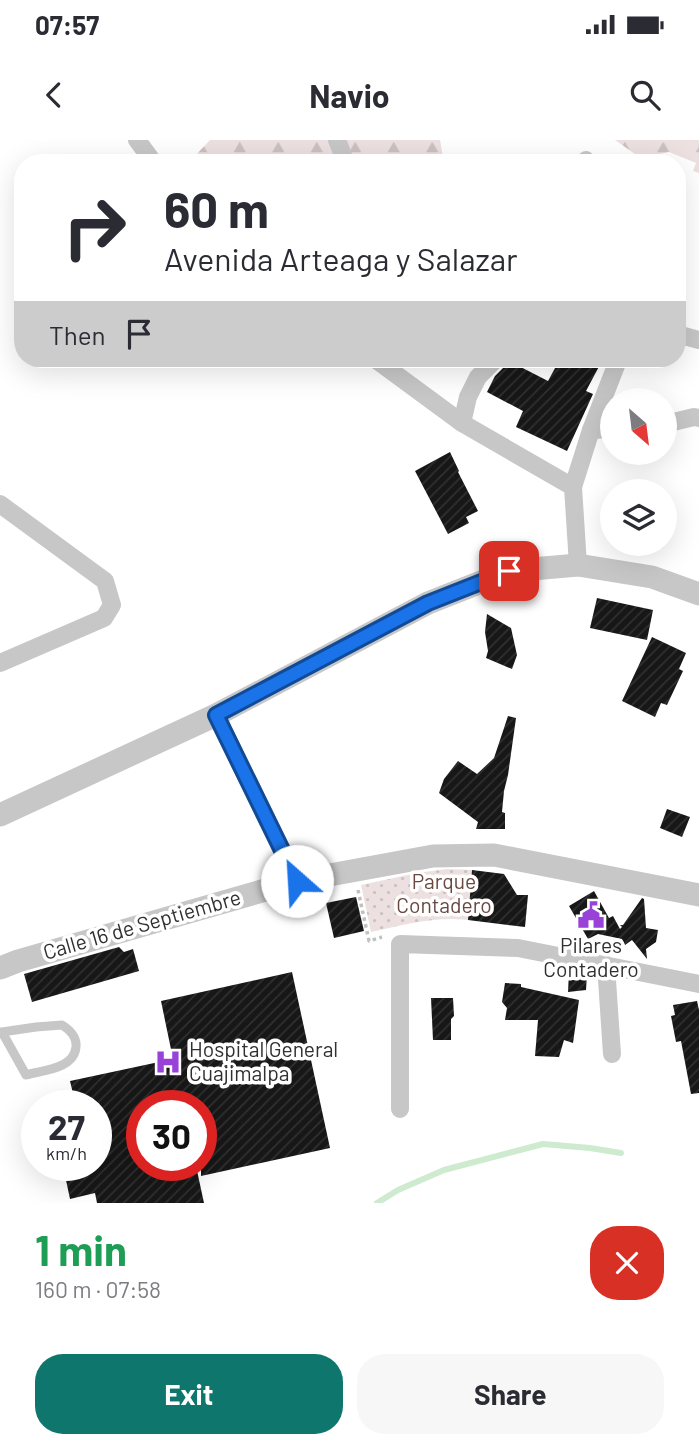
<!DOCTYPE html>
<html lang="en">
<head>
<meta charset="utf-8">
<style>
	:root { --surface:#fff; --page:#f7f7f7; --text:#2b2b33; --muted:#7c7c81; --accent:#0f766e }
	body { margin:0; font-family:Barlow,sans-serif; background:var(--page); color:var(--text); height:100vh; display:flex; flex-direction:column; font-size:26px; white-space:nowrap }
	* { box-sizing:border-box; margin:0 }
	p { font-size:23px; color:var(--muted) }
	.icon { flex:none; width:38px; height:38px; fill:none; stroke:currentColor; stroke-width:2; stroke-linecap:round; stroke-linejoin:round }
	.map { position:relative; height:1063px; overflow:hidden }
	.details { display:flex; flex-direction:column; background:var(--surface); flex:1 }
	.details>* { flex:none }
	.guide { position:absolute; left:14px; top:14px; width:672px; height:214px; border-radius:28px; box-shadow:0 7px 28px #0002; background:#fff; color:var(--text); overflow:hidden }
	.needle { width:46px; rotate:152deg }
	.controls { position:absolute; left:600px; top:248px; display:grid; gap:14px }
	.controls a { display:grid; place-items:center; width:77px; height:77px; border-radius:50%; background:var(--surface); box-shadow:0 7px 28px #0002; font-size:35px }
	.speed { position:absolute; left:21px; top:950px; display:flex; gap:14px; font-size:35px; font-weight:700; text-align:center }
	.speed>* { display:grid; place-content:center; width:91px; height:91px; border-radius:50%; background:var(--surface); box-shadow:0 7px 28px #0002; line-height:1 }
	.speed small { font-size:18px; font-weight:400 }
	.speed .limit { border:10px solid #d22; background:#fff; color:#111 }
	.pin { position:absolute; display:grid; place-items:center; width:60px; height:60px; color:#fff; margin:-30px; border-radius:14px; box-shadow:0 4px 10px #0006 }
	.me { position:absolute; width:77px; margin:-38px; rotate:334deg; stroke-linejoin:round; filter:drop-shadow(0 0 5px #0008) }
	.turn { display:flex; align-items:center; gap:24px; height:147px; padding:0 35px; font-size:32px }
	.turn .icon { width:91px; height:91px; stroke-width:2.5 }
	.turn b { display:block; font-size:49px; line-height:60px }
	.then { display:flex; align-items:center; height:66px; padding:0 35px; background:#0003; gap:14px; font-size:26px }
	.round { display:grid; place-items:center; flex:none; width:74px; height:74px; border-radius:28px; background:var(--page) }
	.headline { display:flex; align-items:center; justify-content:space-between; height:119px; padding:0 35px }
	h1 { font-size:42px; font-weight:700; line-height:52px; color:#1e9e55 }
	.action { display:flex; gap:14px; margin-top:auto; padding:14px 35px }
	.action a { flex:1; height:80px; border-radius:28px; background:var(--accent); color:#fff; font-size:28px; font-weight:700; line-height:80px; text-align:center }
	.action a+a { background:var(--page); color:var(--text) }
	.status { display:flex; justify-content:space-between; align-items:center; height:49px; padding:0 35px; background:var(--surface); direction:ltr }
	.status svg { height:19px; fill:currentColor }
	header { display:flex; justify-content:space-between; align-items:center; height:91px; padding:0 35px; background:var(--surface); font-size:32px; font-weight:700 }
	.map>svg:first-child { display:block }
</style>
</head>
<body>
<div class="status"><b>07:57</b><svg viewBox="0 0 49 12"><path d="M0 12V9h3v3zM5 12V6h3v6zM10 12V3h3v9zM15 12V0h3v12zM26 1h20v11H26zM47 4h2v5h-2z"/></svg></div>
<header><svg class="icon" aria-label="back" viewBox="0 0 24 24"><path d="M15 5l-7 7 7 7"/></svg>Navio<svg class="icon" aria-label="search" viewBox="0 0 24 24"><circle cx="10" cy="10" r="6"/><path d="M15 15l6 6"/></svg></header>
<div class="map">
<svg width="699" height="1063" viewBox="0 0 699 1063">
	<defs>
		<pattern id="forest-firs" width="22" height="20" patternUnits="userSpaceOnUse" patternTransform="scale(1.75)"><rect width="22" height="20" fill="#ece1e0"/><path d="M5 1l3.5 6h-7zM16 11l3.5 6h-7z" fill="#cbc1c0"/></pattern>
		<pattern id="park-dots" width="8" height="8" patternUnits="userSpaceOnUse" patternTransform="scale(1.75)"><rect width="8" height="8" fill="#ece1e0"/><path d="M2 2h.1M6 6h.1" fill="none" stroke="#cbc1c0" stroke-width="1.8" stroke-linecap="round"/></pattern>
		<pattern id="building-hatch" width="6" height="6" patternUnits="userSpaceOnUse" patternTransform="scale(1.75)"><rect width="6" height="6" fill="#171717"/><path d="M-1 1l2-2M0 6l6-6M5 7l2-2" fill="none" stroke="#303030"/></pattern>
	</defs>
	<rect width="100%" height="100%" fill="#fff"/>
	<g fill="url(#forest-firs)">
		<path d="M210,0H440L444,23H192L194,17Z"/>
		<path d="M615,0H699V33L693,31L696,23L669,12L647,17L635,14Z"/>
	</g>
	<path fill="url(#park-dots)" d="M447,729L472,730L468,780C435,776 404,785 371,792L361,745L417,733Z"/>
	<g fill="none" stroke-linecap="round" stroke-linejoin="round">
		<path stroke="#ceeacf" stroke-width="6" d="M377,1063L398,1050L444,1030L543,1004L590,1008L621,1013"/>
	</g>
	<g fill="url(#building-hatch)">
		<path d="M560,219H603L586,251L593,254L567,311L516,287L523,271L487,252L495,236L504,227L507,220L548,241Z"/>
		<path d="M450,312L459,331L458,332L478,371L466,377L469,383L448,394L415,331Z"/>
		<path d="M597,458L653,470L647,500L590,488Z"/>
		<path d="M487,474L511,488L517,515L512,529L486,518L488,511L485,492Z"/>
		<path d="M652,497L686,513L679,529L683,531L667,565L661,563L655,577L622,561Z"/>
		<path d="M508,576L516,578L508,635L504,651L502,672L505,673V689H476L478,682L439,653L444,639L458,621L477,634L494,618Z"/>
		<path d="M667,669L690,677L682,697L660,688Z"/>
		<path d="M472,730L504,734L517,755H528L525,787L468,780Z"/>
		<path d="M594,751L609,778L613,776L620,789L622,787L620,785H623L642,758L644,759L646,788L658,790L656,802L646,809L647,819L632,800L625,805L622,799L598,794L588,799L569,766Z"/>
		<path d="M356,757L364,791L334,798L326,763Z"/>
		<path d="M119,807L124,812L133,809L139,831L32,862L24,834Z"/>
		<path d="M292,832L330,1008L201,1036V966H142V1026H196L204,1063H97L95,1053L70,1059L63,1026H96V966H76L70,941L173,919L161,861Z"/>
		<path d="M569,832L587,833L586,850L568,852Z"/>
		<path d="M505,843L521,844V847L579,860L573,903L564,900L559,917L535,916L538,880H505L507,868L502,862Z"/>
		<path d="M431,858H453L454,876L451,879V900H433Z"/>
		<path d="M697,861L699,870V953L691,954L681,901L676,902L671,876L675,875L673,865Z"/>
	</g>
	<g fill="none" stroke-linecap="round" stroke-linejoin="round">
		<path stroke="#c0c0c0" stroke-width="3.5" stroke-dasharray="3.5 3.5" stroke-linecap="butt" d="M358,750L369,801L382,797"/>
		<path stroke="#c7c7c7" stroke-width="9" d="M0,892H2L36,887L62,885C70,890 77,897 76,907C74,929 43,930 26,935L2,892"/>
		<g stroke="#c7c7c7" stroke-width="18">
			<path d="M137,0L154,23"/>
			<path d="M337,0L346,23"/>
			<path d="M586,20L587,23"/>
			<path d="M677,194L699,200"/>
			<path d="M375,219L462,283L573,347L578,425"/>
			<path d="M462,283L468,257L478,237L496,219"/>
			<path d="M665,284L694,277L699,278"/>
			<path d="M591,290L612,289"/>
			<path d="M573,347L591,290L617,223L621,219"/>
			<path d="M0,364L105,441L112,465L104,478L0,523"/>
			<path d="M216,575L297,741"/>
			<path d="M606,825L612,914"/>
			<path d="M400,969V804L518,808L699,844"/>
		</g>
		<g stroke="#c7c7c7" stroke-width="23">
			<path d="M0,675L216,575L428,463L509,431L578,425L652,437L699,454"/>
			<path d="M0,828L18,821L297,741L433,716L494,715L699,755"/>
		</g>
	</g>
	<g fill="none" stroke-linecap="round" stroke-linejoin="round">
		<defs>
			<path id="route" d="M297,741L216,575L428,463L509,431"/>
		</defs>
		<use href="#route" stroke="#114b97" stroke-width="18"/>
		<use href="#route" stroke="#1a73e8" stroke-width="12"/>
	</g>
	<defs>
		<symbol id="civic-bare" viewBox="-9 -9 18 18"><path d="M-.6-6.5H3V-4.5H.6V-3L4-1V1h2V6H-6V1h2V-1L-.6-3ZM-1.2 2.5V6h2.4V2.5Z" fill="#9842d8" stroke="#fff" stroke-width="2.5" paint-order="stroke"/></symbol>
		<symbol id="hospital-bare" viewBox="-9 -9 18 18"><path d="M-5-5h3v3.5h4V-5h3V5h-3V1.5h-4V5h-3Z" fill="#9842d8" stroke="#fff" stroke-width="2.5" paint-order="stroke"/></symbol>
	</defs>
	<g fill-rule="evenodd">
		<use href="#civic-bare" x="572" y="756" width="38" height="38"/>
		<use href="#hospital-bare" x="149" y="903" width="38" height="38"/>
	</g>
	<g text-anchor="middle" stroke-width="7" stroke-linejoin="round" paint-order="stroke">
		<g font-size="21" fill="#694841" stroke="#fff">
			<text x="444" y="749">Parque<tspan x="444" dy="24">Contadero</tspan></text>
		</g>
		<g font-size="21" fill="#303030" stroke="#fff">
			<text transform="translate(142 785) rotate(-16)" y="7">Calle 16 de Septiembre</text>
		</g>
		<g font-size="21" fill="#303030" stroke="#fff">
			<text x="591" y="813">Pilares<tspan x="591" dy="24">Contadero</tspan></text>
			<text x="189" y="917" text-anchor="start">Hospital General<tspan x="189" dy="24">Cuajimalpa</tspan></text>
		</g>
	</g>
</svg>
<div class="controls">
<a><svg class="needle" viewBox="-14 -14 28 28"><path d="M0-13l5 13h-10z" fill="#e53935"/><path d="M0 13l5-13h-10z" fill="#7c7c81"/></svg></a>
<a><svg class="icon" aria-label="layers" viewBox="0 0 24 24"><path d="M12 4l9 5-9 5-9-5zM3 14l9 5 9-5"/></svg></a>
</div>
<div class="speed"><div>27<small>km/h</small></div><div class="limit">30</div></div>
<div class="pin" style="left:509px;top:431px;background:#d93025"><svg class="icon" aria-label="arrive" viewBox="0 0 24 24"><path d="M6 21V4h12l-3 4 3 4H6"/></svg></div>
<svg class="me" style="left:297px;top:741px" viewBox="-20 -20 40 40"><circle r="19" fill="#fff"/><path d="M0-13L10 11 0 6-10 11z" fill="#1a73e8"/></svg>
<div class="guide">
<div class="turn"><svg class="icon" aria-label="right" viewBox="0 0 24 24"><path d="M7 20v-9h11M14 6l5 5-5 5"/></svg><div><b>60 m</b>Avenida Arteaga y Salazar</div></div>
<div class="then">Then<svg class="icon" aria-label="arrive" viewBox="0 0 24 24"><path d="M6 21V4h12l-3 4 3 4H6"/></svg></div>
</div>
</div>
<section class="details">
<div class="headline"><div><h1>1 min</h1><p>160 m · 07:58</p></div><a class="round" style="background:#d93025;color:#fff"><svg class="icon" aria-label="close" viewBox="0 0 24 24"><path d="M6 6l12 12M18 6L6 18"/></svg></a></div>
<div class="action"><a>Exit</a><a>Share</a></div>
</section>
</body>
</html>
